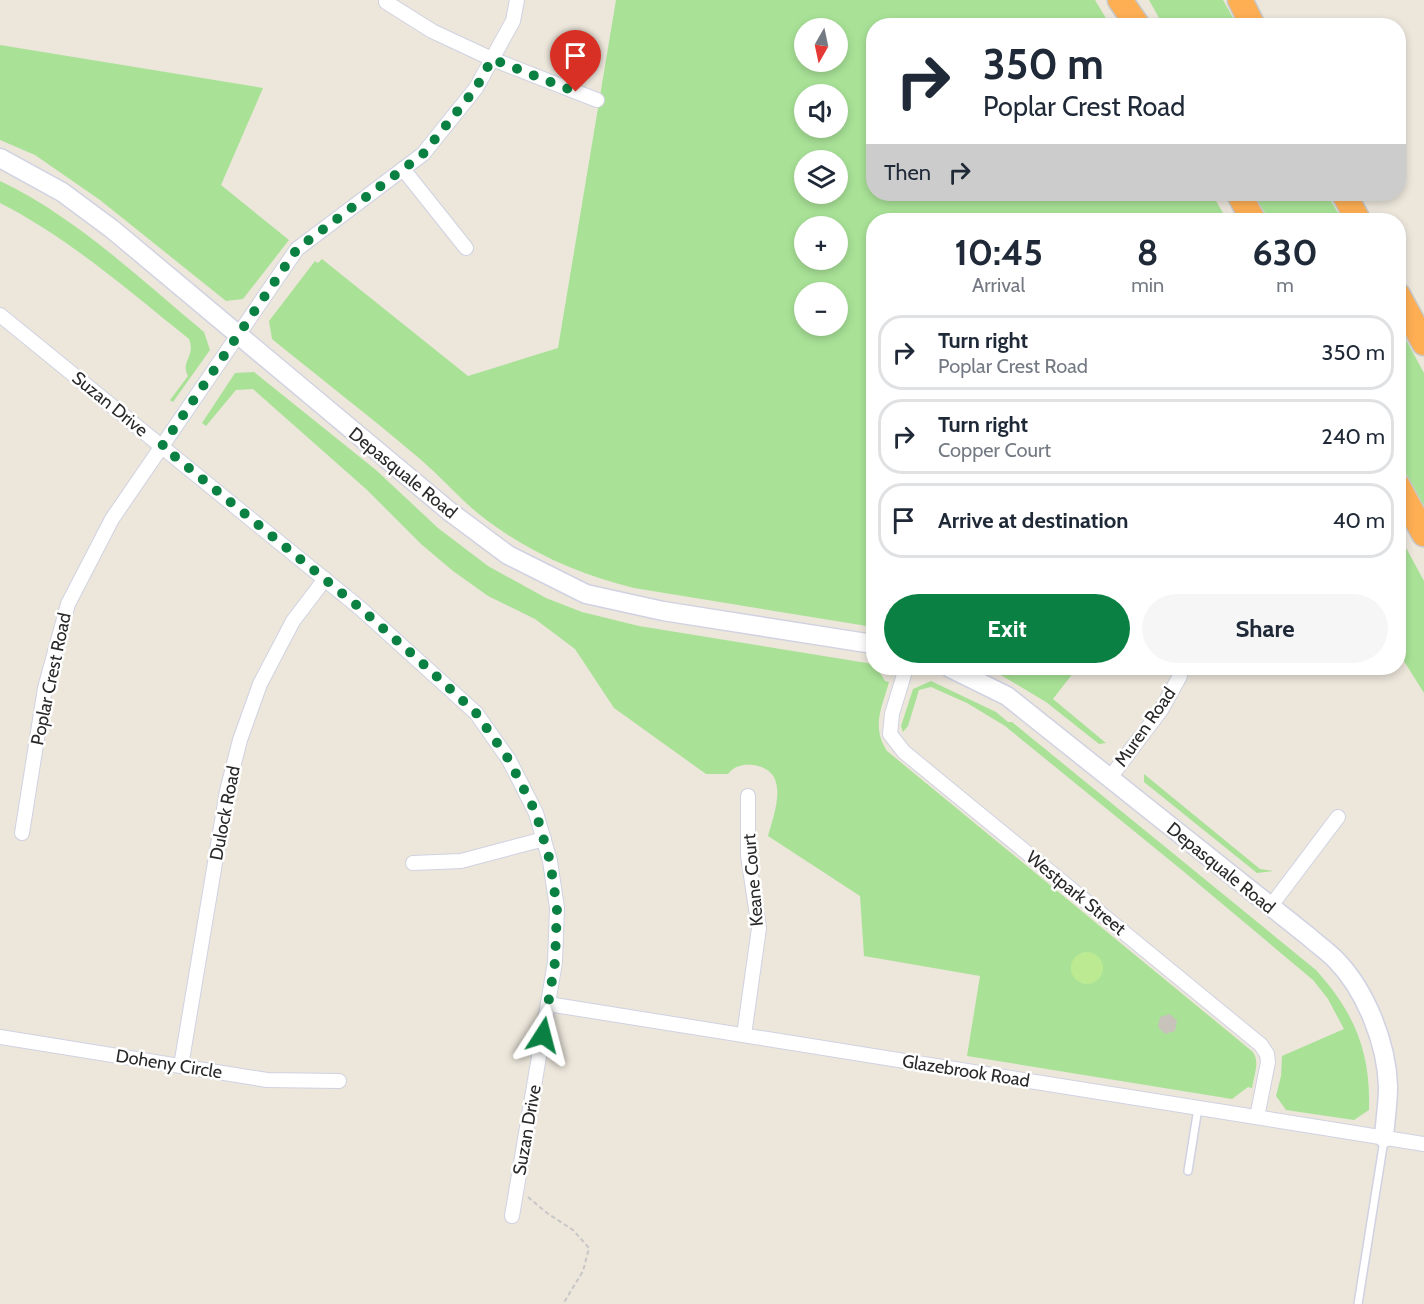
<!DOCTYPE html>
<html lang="en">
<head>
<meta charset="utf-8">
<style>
	:root { --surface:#fff; --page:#f6f6f7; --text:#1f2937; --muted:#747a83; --line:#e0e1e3; --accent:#0b8043 }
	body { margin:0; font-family:Cabin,sans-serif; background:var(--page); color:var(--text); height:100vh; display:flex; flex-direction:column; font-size:22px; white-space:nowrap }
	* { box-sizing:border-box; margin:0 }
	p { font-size:20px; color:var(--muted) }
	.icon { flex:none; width:33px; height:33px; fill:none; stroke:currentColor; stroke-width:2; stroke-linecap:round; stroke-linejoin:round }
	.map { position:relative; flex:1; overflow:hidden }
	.drawer { position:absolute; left:866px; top:213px; width:540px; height:462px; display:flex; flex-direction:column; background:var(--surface); border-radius:24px; box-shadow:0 3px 9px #0003 }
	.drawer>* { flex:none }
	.banner { position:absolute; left:866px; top:18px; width:540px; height:183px; border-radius:24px; box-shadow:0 3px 9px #0003; background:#fff; color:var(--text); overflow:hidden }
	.needle { width:39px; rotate:189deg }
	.controls { position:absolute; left:794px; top:18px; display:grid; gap:12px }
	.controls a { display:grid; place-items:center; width:54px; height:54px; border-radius:50%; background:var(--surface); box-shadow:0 3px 9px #0003; font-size:30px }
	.pin { position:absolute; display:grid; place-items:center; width:51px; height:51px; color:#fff; margin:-62px -26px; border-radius:50% 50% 50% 0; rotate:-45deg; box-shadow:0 0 6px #0007 }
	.pin .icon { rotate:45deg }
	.me { position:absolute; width:66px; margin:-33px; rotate:9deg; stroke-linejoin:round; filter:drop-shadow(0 0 4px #0008) }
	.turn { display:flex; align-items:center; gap:21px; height:126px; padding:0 18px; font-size:27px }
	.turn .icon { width:78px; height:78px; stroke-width:2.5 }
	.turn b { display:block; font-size:42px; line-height:51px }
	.then { display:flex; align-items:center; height:57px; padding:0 18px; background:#0003; gap:12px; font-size:22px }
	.eta { display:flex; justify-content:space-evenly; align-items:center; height:102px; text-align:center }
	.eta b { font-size:36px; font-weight:800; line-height:42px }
	.cta { display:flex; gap:12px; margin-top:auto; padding:12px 18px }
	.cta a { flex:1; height:69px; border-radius:36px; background:var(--accent); color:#fff; font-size:24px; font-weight:800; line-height:69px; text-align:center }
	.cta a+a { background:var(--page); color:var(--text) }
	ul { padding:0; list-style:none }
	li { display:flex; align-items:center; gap:18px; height:75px; margin:0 12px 9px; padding:0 6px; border:3px solid var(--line); border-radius:24px }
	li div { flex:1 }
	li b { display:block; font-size:22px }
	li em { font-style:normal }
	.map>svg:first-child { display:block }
</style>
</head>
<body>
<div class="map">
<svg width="1424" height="1304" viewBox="0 0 1424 1304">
	<rect width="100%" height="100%" fill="#ece6db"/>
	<g fill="#a9e297" fill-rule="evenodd">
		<path d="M616,0H1095L1110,25L873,26V194H1212L1227,220H873V627L634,588C578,574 527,552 480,515C459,498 441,477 420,459C372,418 321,379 272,339L269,321L315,261L318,263L322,259L468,376L558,348ZM804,28H837V62H804ZM804,94H837V128H804ZM804,160H837V194H804ZM804,226H837V260H804ZM804,292H837V326H804Z"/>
		<path d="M1149,0H1223L1237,25H1163Z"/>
		<path d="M0,45L263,88L221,185L289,240L243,299L226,301L100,200L35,155L0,140Z"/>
		<path d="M0,181C76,217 140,279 204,332L210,350L173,402L170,400L188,376C180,361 196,357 189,339C129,291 69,238 0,203Z"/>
		<path d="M1254,194H1327L1342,220H1269Z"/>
		<path d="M1398,325L1424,373V506L1398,459Z"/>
		<path d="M254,372L376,470L438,528L488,566L546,598L582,612L639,626L873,664V668H877L885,681L889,682C882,708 871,726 887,751L1253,1052C1260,1063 1254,1075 1252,1088L1248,1087L1232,1099L967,1056L980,976L864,956L860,896L768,836C775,811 791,770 753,765C743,764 734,766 728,774H706L614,708L575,649L535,619L488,596L453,571L421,544L366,489L253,389L236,390L206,426L202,423L235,373Z"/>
		<path d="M1398,533L1424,581V693L1402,658H1398Z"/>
		<path d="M989,668H1077L1053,699L1106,743L1099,744L1046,702Z"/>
		<path d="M931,681L996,712L1008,722H1012L1316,970C1354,1012 1371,1052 1369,1110L1354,1120L1286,1110L1276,1096L1281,1076L1282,1056L1344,1029L1328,999L1313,980L1183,871L1005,726L967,703L931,687L919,690L908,726L903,732L901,726L913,689Z"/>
		<path d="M1144,774L1260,869L1273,871L1257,873L1144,782Z"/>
	</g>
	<circle fill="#bcea93" cx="1087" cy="968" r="16"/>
	<path fill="#c7c3bb" d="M1170,1014L1177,1021L1175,1031L1165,1034L1158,1027L1160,1017Z"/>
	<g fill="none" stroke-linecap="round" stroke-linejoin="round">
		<defs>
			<g id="lane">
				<path d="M1188,1171L1198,1108"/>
				<path d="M1358,1304L1384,1140"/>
			</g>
			<g id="street">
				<path d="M386,2L432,31L492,59L597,100"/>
				<path d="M403,169L466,248"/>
				<path d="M0,315L360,608L476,713L509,760L536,813L550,861L557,908L555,962L512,1216"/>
				<path d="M906,668L892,714L890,734L904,752L1261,1045L1267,1054L1268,1062L1257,1117"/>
				<path d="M1109,779L1161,710L1180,676"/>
				<path d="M22,833L45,688L68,604L112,519L297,249L423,154L476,88L513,21L517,0"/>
				<path d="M413,863L461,861L544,839"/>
				<path d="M1270,907L1338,817"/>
				<path d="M548,1004L1424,1144"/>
				<path d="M744,1035L759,928L748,856V796"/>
				<path d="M0,1037L267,1080L339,1081"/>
				<path d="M181,1066L227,791L240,740L260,684L293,621L325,579"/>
			</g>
			<g id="secondary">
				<path d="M0,158L62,192L112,229L449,511L508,555L586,594L663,611L873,644"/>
				<path d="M950,668L1007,696L1308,936C1317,944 1327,951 1336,960C1366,991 1387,1044 1388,1087C1388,1104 1385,1121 1384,1138"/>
			</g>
			<g id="highway">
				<path d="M1120,0L1138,26"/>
				<path d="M1240,0L1253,26"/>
				<path d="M1239,194L1253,220"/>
				<path d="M1344,194L1358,220"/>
				<path d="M1398,295L1424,343"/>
				<path d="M1398,486L1424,534"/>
			</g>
		</defs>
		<use href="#lane" stroke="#d0d2e2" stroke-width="10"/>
		<use href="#street" stroke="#d0d2e2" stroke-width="16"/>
		<use href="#secondary" stroke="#d0d2e2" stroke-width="21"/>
		<use href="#highway" stroke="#c7c7c7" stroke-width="27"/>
		<path stroke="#c7c7c7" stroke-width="2" stroke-dasharray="4.5 3" stroke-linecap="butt" d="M528,1197L547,1213L573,1230L589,1248L583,1271L563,1304"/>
		<use href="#lane" stroke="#fff" stroke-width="7"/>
		<use href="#street" stroke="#fff" stroke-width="14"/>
		<use href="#secondary" stroke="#fff" stroke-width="18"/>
		<use href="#highway" stroke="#feaf54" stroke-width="24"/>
	</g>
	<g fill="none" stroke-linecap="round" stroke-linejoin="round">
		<path stroke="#0b8043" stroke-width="10" stroke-dasharray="0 18" d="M543,1035L555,962L557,908L550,861L536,813L509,760L476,713L421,662L360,608L162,446L297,249L423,154L476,88L492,59L576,92"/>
	</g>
	<g text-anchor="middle" stroke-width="5" stroke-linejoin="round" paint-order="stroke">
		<g font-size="18" fill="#292929" stroke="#fff">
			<text transform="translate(110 404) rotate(39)" y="6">Suzan Drive</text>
			<text transform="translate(403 473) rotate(39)" y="6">Depasquale Road</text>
			<text transform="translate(51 679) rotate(-78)" y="6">Poplar Crest Road</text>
			<text transform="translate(1145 727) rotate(-55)" y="6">Muren Road</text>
			<text transform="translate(225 813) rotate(-79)" y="6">Dulock Road</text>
			<text transform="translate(1221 868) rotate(39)" y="6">Depasquale Road</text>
			<text transform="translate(753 880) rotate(-95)" y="6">Keane Court</text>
			<text transform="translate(1076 893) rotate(39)" y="6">Westpark Street</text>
			<text transform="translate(169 1064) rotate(9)" y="6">Doheny Circle</text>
			<text transform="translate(966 1071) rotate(9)" y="6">Glazebrook Road</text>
			<text transform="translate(527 1130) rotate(-80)" y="6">Suzan Drive</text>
		</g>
	</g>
</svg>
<div class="controls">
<a><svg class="needle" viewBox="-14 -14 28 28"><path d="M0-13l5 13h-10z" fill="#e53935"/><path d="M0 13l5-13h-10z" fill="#747a83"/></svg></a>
<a><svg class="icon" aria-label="sound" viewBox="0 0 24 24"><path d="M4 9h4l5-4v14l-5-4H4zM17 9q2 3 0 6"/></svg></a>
<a><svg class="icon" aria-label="layers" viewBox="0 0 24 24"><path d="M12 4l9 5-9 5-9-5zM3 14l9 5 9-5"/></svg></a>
<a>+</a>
<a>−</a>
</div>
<div class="pin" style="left:576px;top:92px;background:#d93025"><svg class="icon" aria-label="arrive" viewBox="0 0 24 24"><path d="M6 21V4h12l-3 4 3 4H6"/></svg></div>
<svg class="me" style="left:543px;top:1035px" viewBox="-20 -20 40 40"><path d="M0-17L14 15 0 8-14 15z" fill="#0b8043" stroke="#fff" stroke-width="4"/></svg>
<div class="banner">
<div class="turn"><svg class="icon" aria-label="right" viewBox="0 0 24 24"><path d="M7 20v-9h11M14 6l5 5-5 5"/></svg><div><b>350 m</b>Poplar Crest Road</div></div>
<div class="then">Then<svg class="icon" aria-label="right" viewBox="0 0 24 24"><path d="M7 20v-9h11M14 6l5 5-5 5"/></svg></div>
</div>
<section class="drawer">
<div class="eta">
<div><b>10:45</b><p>Arrival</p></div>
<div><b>8</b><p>min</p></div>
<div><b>630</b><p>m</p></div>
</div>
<ul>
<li><svg class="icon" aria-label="right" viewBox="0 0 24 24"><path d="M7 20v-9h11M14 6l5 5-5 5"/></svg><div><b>Turn right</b><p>Poplar Crest Road</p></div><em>350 m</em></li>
<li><svg class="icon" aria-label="right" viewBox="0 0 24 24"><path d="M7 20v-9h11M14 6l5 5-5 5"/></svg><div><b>Turn right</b><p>Copper Court</p></div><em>240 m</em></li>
<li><svg class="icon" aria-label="arrive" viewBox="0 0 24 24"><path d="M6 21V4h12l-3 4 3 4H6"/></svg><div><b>Arrive at destination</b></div><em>40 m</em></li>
</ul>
<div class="cta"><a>Exit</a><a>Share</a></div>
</section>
</div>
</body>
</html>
